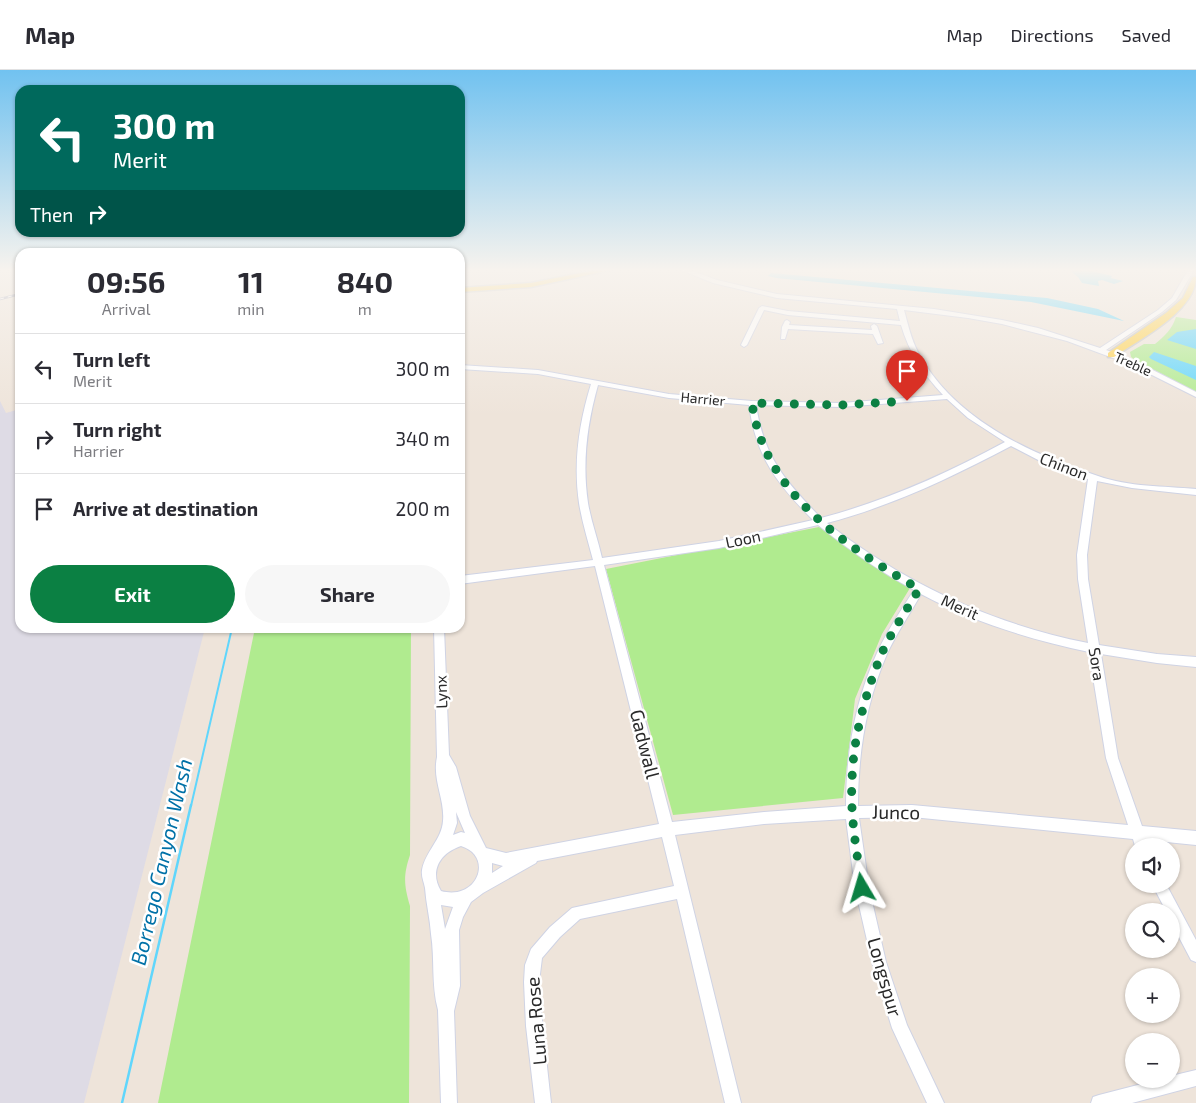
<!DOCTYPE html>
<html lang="en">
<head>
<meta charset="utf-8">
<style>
	:root { --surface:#fff; --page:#f7f7f7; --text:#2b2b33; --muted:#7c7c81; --line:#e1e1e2; --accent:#0b8043 }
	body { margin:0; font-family:"Exo 2",sans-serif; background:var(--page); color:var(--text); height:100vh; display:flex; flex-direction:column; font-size:19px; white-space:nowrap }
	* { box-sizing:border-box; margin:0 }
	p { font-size:16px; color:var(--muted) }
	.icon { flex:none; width:28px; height:28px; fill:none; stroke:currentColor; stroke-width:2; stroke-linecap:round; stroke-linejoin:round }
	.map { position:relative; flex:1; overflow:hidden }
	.drawer { position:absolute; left:15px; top:178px; width:450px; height:385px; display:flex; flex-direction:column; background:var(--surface); border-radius:15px; box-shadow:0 1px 4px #0004 }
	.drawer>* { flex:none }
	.guide { position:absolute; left:15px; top:15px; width:450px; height:152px; border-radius:15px; box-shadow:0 1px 4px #0004; background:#00695c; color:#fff; overflow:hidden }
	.controls { position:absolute; left:1125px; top:768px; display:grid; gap:10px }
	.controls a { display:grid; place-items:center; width:55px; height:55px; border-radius:50%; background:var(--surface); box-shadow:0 1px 4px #0004; font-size:25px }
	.pin { position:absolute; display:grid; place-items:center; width:42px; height:42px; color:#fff; margin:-51px -21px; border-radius:50% 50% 50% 0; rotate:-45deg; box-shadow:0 0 5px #0007 }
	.pin .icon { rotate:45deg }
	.me { position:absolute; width:55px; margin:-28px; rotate:353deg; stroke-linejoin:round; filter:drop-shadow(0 0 4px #0008) }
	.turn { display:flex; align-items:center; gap:18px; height:105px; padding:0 15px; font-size:22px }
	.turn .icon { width:65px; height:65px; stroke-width:2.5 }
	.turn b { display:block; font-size:35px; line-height:42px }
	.then { display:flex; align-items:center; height:48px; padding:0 15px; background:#0003; gap:10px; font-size:19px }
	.eta { display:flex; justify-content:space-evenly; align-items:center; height:85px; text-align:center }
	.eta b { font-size:30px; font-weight:700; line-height:35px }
	.action { display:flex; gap:10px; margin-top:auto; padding:10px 15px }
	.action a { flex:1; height:58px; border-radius:30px; background:var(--accent); color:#fff; font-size:20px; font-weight:700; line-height:58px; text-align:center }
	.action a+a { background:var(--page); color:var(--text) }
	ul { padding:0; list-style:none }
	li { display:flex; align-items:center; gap:15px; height:70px; padding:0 15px; border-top:1px solid var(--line) }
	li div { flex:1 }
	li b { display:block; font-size:19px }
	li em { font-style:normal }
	header { display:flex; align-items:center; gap:30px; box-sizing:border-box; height:70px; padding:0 25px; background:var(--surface); border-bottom:1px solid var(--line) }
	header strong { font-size:24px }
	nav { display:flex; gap:28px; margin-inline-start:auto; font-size:18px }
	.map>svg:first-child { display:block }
</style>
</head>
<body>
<header>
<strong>Map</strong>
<nav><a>Map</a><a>Directions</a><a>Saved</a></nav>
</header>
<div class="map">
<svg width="1196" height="1033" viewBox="0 0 1196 1033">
	<rect width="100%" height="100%" fill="#eee4da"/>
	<path fill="#dedbe5" d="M0,331L6,343L20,339V558H205L84,1033H0Z"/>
	<g fill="#b0eb8f">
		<path d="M1176,247L1196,250V322L1138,292L1131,287L1130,282L1144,274H1155C1165,266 1172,259 1176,247Z"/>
		<path d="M819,457L867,491L910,518L882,564L855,629L843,728L673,745L606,499Z"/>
		<path d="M255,558H411L410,785C403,806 404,815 410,836L409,1033H158Z"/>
	</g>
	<g fill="#60d6fc">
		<path d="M1069,200L1092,201L1112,206L1111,208L1123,211L1114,214L1102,210L1098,211L1099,216L1082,213L1078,207Z"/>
		<path d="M771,203L1047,228L1098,239L1124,251L1031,232L776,208L768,206Z"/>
		<path d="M1196,259V279L1167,270L1177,262Z"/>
		<path d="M1154,282L1196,296V310L1151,289L1149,287Z"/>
	</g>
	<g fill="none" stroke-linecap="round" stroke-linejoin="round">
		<path stroke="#60d6fc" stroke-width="2" d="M191,736L232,558"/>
		<path stroke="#60d6fc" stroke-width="2.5" d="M122,1033L191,735"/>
		<defs>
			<g id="minor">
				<path d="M681,200H690L717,210L777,224L934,239L1002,250L1038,258L1100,278L1158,240L1172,228L1188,200H1194L1176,230L1162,242L1106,280L1137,292L1196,322V327L1132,295L1067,271L1002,254L968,248L904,240C908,254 911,269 918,282C953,349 1031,384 1098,406C1129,417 1164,416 1196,419V425L1132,418L1097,411L1087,485L1088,509L1099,575L1157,584L1196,587V597L1157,593L1101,584L1118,688L1142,756L1196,761V775L1147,770L1149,776H1135L1133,769L912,747L859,748L869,818L886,892L907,955L944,1033H927L892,958L872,892L855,818L846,749L764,754L675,765L741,1033H725L677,829L580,849L560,867L542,888L539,912L540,932L551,1033H535L526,956L524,912L525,895L531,879L550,857L572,838L674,816L662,767L537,791L536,793L483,823L471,832L463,847L459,860L460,916L454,941L457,1033H441L438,940C431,915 435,889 431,864C430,849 426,833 425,818C424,812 421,807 422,800C425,782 442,769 443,751C445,729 432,710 437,687L434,558H444L449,685L456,697L470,746L486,778L506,783L659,754L595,496L460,514V506L593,490C588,471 582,452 579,433C573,392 579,353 591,314L538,304L460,299V295L538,300L669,324L752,331L841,333L943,325C923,304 909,282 901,255L788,245L764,240L747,275L744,277L741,275L759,238L762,236L788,241L900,251L897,239L777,228L713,213ZM598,315L669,328L749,335C756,387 777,414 813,450L719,471L602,488C598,470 591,451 588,433C582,393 587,354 598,315ZM947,329L968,348L1005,372C946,404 886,431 821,448C786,412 764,388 756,335L841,337ZM1011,376L1042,392L1088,409L1077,485L1078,509L1088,573C992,554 904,513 827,453C892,436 952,407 1011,376ZM818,455C849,480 879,501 914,520C901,540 887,561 877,583C855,631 846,683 846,736L764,742L672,752L604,495L719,478ZM921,524C973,552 1032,570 1089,582L1106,688L1128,755L912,735L858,736C858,684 866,632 887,584C896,564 910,544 921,524ZM456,742L465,763L461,762L453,765L457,753ZM461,776C494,786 478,831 441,821C429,801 440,783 461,776ZM492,793L503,796L492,803ZM441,835L453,837L445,859Z"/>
				<path d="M787,250L790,252L789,255L872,260L871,256L874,254L877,256L883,273L878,274L873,264L788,259L785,269H781L782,257L785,251Z"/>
				<path d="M1152,814H1166L1196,870V892L1191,890L1171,852V841H1166Z"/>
				<path d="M1196,1000V1016L1132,1033H1091L1093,1027L1099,1025L1161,1009H1171V1006Z"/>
			</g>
			<g id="major">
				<path d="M595,200H611L531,217L460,222V218L531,213Z"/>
				<path d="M1193,207H1196C1196,241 1140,269 1114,287H1108V283L1166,243L1183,228Z"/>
			</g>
		</defs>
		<use href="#minor" stroke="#cfd3e4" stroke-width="2"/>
		<use href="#major" stroke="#c8c8c8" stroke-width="3"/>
		<use href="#minor" fill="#fff" fill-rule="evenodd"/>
		<use href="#major" fill="#ffd24d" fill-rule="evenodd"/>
		<defs>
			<path id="rail" d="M0,229L20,224"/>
		</defs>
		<use href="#rail" stroke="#9ca0b6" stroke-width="2.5"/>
		<use href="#rail" stroke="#fff" stroke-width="1" stroke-dasharray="4" stroke-linecap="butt"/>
	</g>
	<linearGradient id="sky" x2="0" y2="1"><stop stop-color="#71c2f0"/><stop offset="0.58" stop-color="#f7f3ee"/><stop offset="1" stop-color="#f7f3ee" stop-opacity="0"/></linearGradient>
	<rect width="1196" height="345" fill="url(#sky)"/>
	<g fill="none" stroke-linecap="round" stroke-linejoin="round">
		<path stroke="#0b8043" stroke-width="9" stroke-dasharray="0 16.2" d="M862,818C857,783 850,747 852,711C853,668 865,625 881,585C891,562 907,540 919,519C846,476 764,424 752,333L841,335L907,331"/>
	</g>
	<g text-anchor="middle" stroke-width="5" stroke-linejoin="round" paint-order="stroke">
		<g font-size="14" fill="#2a2a2a" stroke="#fff">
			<text transform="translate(1133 294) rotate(24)" y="5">Treble</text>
			<text transform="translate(703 329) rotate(5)" y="5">Harrier</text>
		</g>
		<g font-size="16" fill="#2a2a2a" stroke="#fff">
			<text transform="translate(1064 396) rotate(21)" y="6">Chinon</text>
			<text transform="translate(743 469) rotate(-12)" y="6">Loon</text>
			<text transform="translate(960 537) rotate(24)" y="6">Merit</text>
			<text transform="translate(1097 594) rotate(81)" y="6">Sora</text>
			<text transform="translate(441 622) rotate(-92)" y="6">Lynx</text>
		</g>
		<g font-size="19" fill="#2a2a2a" stroke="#fff">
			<text transform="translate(645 674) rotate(76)" y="7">Gadwall</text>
			<text transform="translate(896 742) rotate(1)" y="7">Junco</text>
			<text transform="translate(885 907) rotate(74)" y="7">Longspur</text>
			<text transform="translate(536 951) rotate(-95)" y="7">Luna Rose</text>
		</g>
		<g font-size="21" font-style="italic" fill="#0071a7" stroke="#fff">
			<text transform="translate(162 792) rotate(-77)" y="7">Borrego Canyon Wash</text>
		</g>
	</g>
</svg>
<div class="controls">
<a><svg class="icon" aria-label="sound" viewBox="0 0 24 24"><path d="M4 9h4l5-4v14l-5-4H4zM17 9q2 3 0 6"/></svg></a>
<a><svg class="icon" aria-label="search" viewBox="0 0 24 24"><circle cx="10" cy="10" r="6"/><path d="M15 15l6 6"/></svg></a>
<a>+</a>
<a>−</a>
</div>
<div class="pin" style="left:907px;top:331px;background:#d93025"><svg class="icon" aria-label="arrive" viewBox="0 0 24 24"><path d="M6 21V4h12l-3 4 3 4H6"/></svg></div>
<svg class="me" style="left:862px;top:818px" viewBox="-20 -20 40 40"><path d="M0-17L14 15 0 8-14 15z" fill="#0b8043" stroke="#fff" stroke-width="4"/></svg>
<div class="guide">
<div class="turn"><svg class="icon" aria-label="left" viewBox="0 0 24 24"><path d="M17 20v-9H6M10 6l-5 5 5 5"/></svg><div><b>300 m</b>Merit</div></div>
<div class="then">Then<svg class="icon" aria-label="right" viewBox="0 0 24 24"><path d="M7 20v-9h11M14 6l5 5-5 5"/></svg></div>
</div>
<section class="drawer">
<div class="eta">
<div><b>09:56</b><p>Arrival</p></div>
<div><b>11</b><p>min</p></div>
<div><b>840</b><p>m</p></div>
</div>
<ul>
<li><svg class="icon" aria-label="left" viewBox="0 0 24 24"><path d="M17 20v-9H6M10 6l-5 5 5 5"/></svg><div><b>Turn left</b><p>Merit</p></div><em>300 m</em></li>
<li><svg class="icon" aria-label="right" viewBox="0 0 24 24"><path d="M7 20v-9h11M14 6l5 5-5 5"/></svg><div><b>Turn right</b><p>Harrier</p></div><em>340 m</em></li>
<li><svg class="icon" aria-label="arrive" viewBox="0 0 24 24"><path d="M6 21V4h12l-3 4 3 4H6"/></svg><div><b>Arrive at destination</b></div><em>200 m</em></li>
</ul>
<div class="action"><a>Exit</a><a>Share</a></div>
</section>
</div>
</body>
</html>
